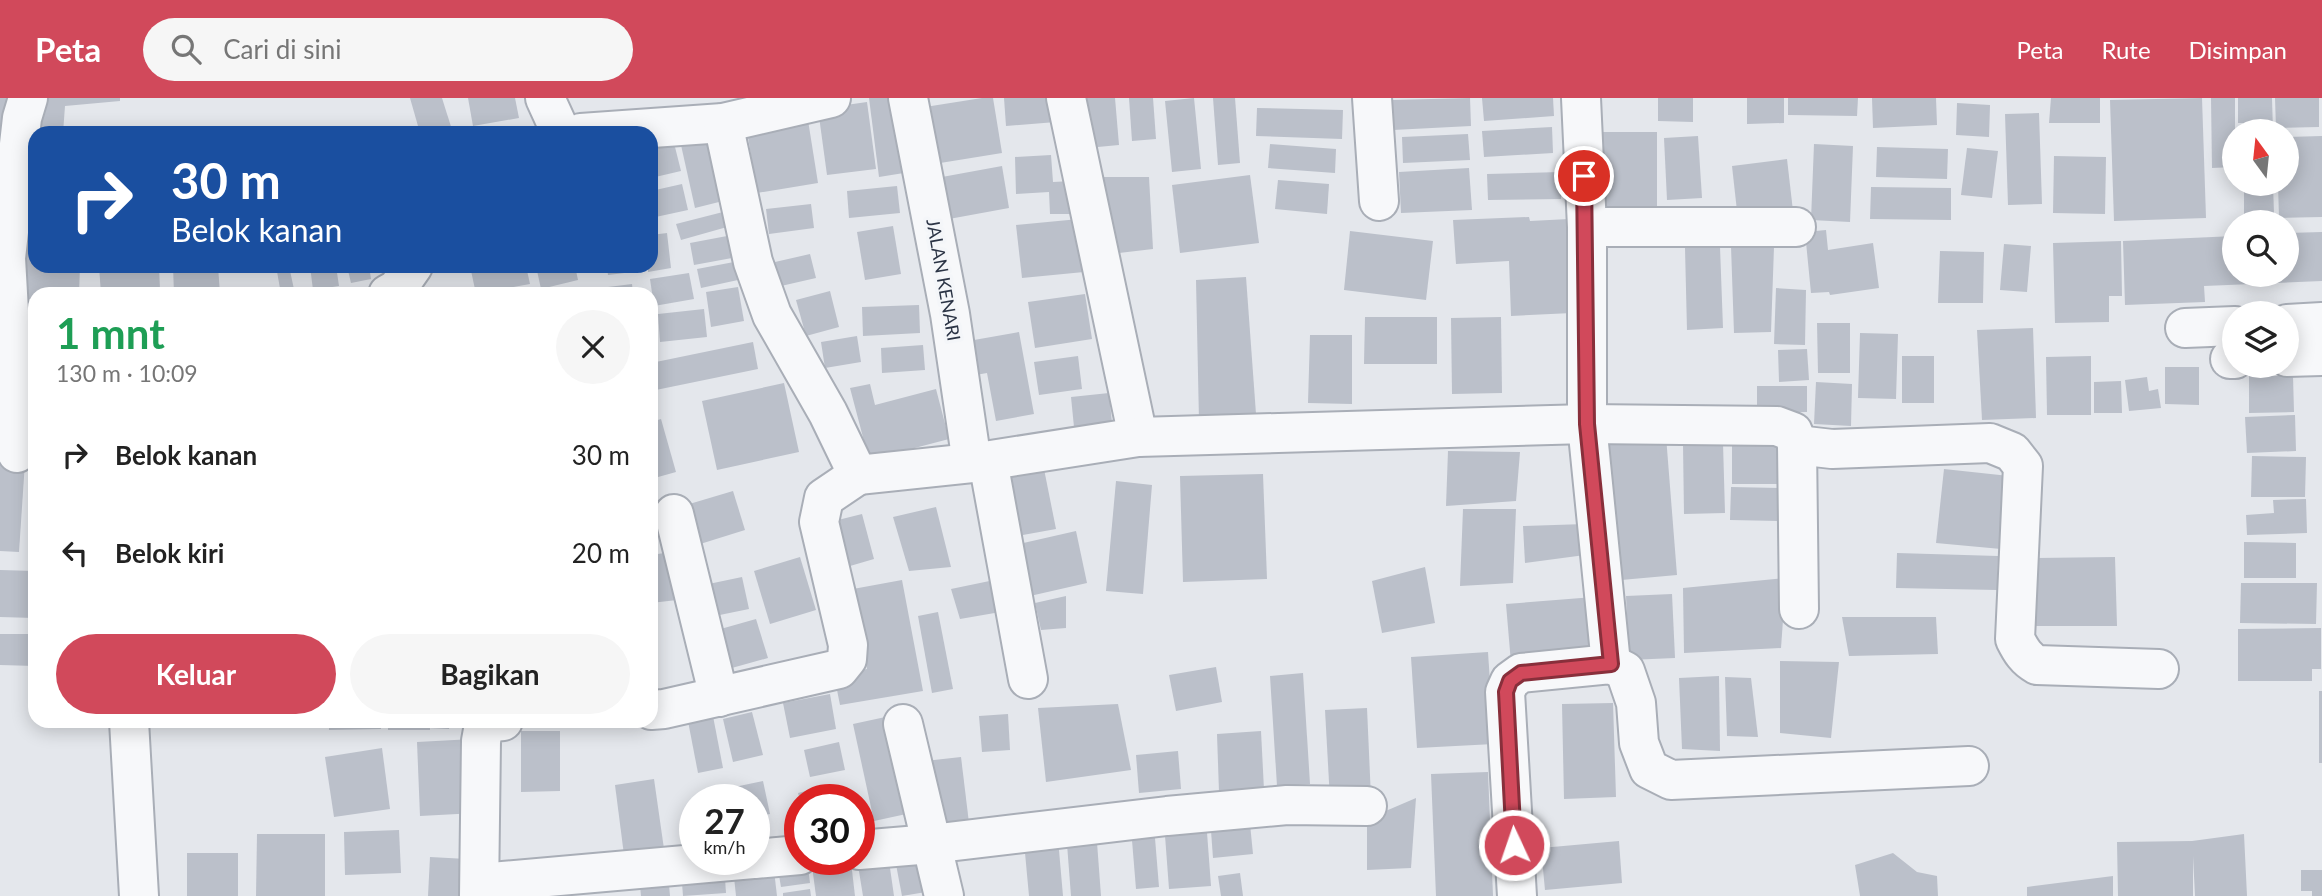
<!DOCTYPE html>
<html lang="id">
<head>
<meta charset="utf-8">
<style>
	:root { --surface:#fff; --page:#f6f6f6; --text:#222; --muted:#767676; --accent:#d1495b }
	body { margin:0; font-family:Lato,sans-serif; background:var(--page); color:var(--text); height:100vh; display:flex; flex-direction:column; font-size:26px; white-space:nowrap }
	* { box-sizing:border-box; margin:0 }
	p { font-size:23px; color:var(--muted) }
	.icon { flex:none; width:38px; height:38px; fill:none; stroke:currentColor; stroke-width:2; stroke-linecap:round; stroke-linejoin:round }
	.map { position:relative; flex:1; overflow:hidden }
	.panel { position:absolute; left:28px; top:189px; width:630px; height:441px; display:flex; flex-direction:column; background:var(--surface); border-radius:21px; box-shadow:0 4px 18px #0003 }
	.panel>* { flex:none }
	.hud { position:absolute; left:28px; top:28px; width:630px; height:147px; border-radius:21px; box-shadow:0 4px 18px #0003; background:#1a4fa0; color:#fff; overflow:hidden }
	.needle { width:46px; rotate:345deg }
	.fabs { position:absolute; left:2222px; top:21px; display:grid; gap:14px }
	.fabs a { display:grid; place-items:center; width:77px; height:77px; border-radius:50%; background:var(--surface); box-shadow:0 4px 18px #0003; font-size:35px }
	.speed { position:absolute; left:679px; top:686px; display:flex; gap:14px; font-size:35px; font-weight:700; text-align:center }
	.speed>* { display:grid; place-content:center; width:91px; height:91px; border-radius:50%; background:var(--surface); box-shadow:0 4px 18px #0003; line-height:1 }
	.speed small { font-size:18px; font-weight:400 }
	.speed .limit { border:10px solid #d22; background:#fff; color:#111 }
	.pin { position:absolute; display:grid; place-items:center; width:60px; height:60px; color:#fff; margin:-30px; border:4px solid #fff; border-radius:50%; box-shadow:0 2px 7px #0007 }
	.me { position:absolute; width:77px; margin:-38px; rotate:357deg; stroke-linejoin:round; filter:drop-shadow(0 0 5px #0008) }
	.turn { display:flex; align-items:center; gap:24px; height:147px; padding:0 28px; font-size:32px }
	.turn .icon { width:91px; height:91px; stroke-width:2.5 }
	.turn b { display:block; font-size:49px; line-height:60px }
	.round { display:grid; place-items:center; flex:none; width:74px; height:74px; border-radius:37px; background:var(--page) }
	.summary { display:flex; align-items:center; justify-content:space-between; height:119px; padding:0 28px }
	h1 { font-size:42px; font-weight:700; line-height:52px; color:#1e9e55 }
	.button { display:flex; gap:14px; margin-top:auto; padding:14px 28px }
	.button a { flex:1; height:80px; border-radius:42px; background:var(--accent); color:#fff; font-size:28px; font-weight:700; line-height:80px; text-align:center }
	.button a+a { background:var(--page); color:var(--text) }
	ul { padding:0; list-style:none }
	li { display:flex; align-items:center; gap:21px; height:98px; padding:0 28px }
	li div { flex:1 }
	li b { display:block; font-size:26px }
	li em { font-style:normal }
	header { display:flex; align-items:center; gap:42px; box-sizing:border-box; height:98px; padding:0 35px; background:var(--accent); color:#fff }
	header strong { font-size:33px }
	nav { display:flex; gap:38px; margin-inline-start:auto; font-size:24px }
	.search { width:490px; height:63px; background:var(--page); display:flex; align-items:center; gap:18px; box-sizing:border-box; padding:0 24px; border-radius:38px; color:var(--muted); font-size:26px }
	.map>svg:first-child { display:block }
</style>
</head>
<body>
<header>
<strong>Peta</strong>
<div class="search"><svg class="icon" aria-label="search" viewBox="0 0 24 24"><circle cx="10" cy="10" r="6"/><path d="M15 15l6 6"/></svg>Cari di sini</div>
<nav><a>Peta</a><a>Rute</a><a>Disimpan</a></nav>
</header>
<div class="map">
<svg width="2322" height="798" viewBox="0 0 2322 798">
	<rect width="100%" height="100%" fill="#e4e7ec"/>
	<g fill="#bbc0ca">
		<path d="M0,0H7L2,37H0Z"/>
		<path d="M37,0H120V3L65,8L63,35H35Z"/>
		<path d="M410,0H442L453,35H420Z"/>
		<path d="M468,0H515L519,20L473,28Z"/>
		<path d="M869,0H900L910,74L879,79Z"/>
		<path d="M982,0H993L1002,55L934,66L925,9Z"/>
		<path d="M1004,0H1054L1056,24L1006,28Z"/>
		<path d="M1082,0H1115L1119,47L1087,50Z"/>
		<path d="M1129,0H1153L1156,41L1132,43Z"/>
		<path d="M1194,0L1201,71L1172,74L1165,3Z"/>
		<path d="M1213,0H1235L1240,65L1218,67Z"/>
		<path d="M1470,0L1471,28L1393,32L1392,2Z"/>
		<path d="M1482,0H1553L1554,18L1484,23Z"/>
		<path d="M1658,0H1693V24L1658,23Z"/>
		<path d="M1747,0H1784V25L1747,26Z"/>
		<path d="M1788,0H1858L1857,18L1788,17Z"/>
		<path d="M1872,0H1936L1937,27L1873,30Z"/>
		<path d="M2051,0H2100V25H2049Z"/>
		<path d="M2202,0L2206,120L2114,123L2110,2Z"/>
		<path d="M2211,0H2235V69L2212,70Z"/>
		<path d="M2238,0H2272L2273,33H2243V25H2238Z"/>
		<path d="M2275,0H2319V29L2276,30Z"/>
		<path d="M867,4L876,71L827,77L818,11Z"/>
		<path d="M1957,5L1990,7L1989,39L1956,37Z"/>
		<path d="M1257,10L1343,12L1342,41L1256,38Z"/>
		<path d="M2039,15L2042,106L2008,107L2005,16Z"/>
		<path d="M807,16L818,85L757,95L746,26Z"/>
		<path d="M1552,29L1553,55L1484,59L1482,33Z"/>
		<path d="M1598,34H1657V116L1598,117Z"/>
		<path d="M1468,36L1470,62L1403,65L1402,39Z"/>
		<path d="M1698,38L1702,100L1667,102L1664,40Z"/>
		<path d="M2322,38V119L2279,120L2278,86H2287V39Z"/>
		<path d="M673,41L681,73L651,80V46Z"/>
		<path d="M709,41L723,103L695,110L681,47Z"/>
		<path d="M1270,46L1336,51L1335,75L1268,70Z"/>
		<path d="M1814,46L1853,48L1850,124L1811,122Z"/>
		<path d="M1877,49L1948,51L1947,81L1876,79Z"/>
		<path d="M1967,50L1998,53L1992,100L1961,97Z"/>
		<path d="M1051,57L1053,84L1072,83L1073,116H1050L1049,94L1016,96L1015,59Z"/>
		<path d="M2054,58L2106,59L2105,116L2053,115Z"/>
		<path d="M1787,61L1793,113H1737L1732,68Z"/>
		<path d="M1002,68L1009,110L949,121L942,79Z"/>
		<path d="M1469,70L1472,112L1401,115L1399,74Z"/>
		<path d="M1561,74V101L1488,102L1487,76Z"/>
		<path d="M1250,77L1259,145L1180,155L1172,87Z"/>
		<path d="M1099,79H1149L1153,151L1119,155Z"/>
		<path d="M1278,82L1329,86L1327,116L1275,111Z"/>
		<path d="M682,86L688,112L651,120V93Z"/>
		<path d="M2244,86H2273L2274,116L2244,117Z"/>
		<path d="M897,88L900,115L849,120L847,93Z"/>
		<path d="M1871,89L1951,90V122L1870,121Z"/>
		<path d="M811,106L814,130L769,136L766,111Z"/>
		<path d="M723,114L727,129L681,142L676,126Z"/>
		<path d="M1529,119L1530,123L1569,121L1572,215L1511,218L1509,163L1456,166L1453,122Z"/>
		<path d="M1079,121L1084,174L1022,180L1016,127Z"/>
		<path d="M893,128L901,176L865,182L857,134Z"/>
		<path d="M1826,132L1828,152L1873,145L1879,190L1830,197L1829,194L1811,195L1805,134Z"/>
		<path d="M1350,133L1433,143L1426,202L1344,192Z"/>
		<path d="M2322,134V183L2204,188L2205,204L2125,207L2123,143L2235,138V177H2287V135Z"/>
		<path d="M667,135L671,170L648,174V168H651V137Z"/>
		<path d="M727,138L732,160L694,167L690,145Z"/>
		<path d="M2121,143L2122,198H2109V224L2055,225L2053,145Z"/>
		<path d="M2004,146L2031,148L2027,194L2000,192Z"/>
		<path d="M1731,148L1774,149L1771,234L1734,235Z"/>
		<path d="M1720,149L1723,230L1687,232L1685,150Z"/>
		<path d="M21,150L35,151V168H80L79,196H35V201H19Z"/>
		<path d="M1940,153L1984,154L1983,205H1938Z"/>
		<path d="M810,156L816,180L781,188L775,164Z"/>
		<path d="M734,164L738,182L701,190L697,171Z"/>
		<path d="M99,168H159L160,192L101,196Z"/>
		<path d="M173,168H218L220,196H174Z"/>
		<path d="M276,168H289L295,196H281Z"/>
		<path d="M310,168H336L339,188L313,192Z"/>
		<path d="M347,168H369L371,181L351,185Z"/>
		<path d="M470,168H526L530,186L476,196Z"/>
		<path d="M536,168H575L578,182L541,191Z"/>
		<path d="M607,168H641V173L608,177Z"/>
		<path d="M689,175L694,201L654,208L650,181Z"/>
		<path d="M1246,179L1256,316L1199,323L1196,182Z"/>
		<path d="M632,186L633,196H593L592,191Z"/>
		<path d="M738,189L744,223L711,229L706,194Z"/>
		<path d="M1776,190L1806,192L1805,247L1774,246Z"/>
		<path d="M830,193L839,229L806,238L796,202Z"/>
		<path d="M1085,196L1092,241L1035,250L1028,204Z"/>
		<path d="M919,207L920,235L863,238L862,209Z"/>
		<path d="M704,211L707,239L660,244L658,216Z"/>
		<path d="M1365,219H1437V266H1364Z"/>
		<path d="M1501,219L1502,295L1452,296L1451,220Z"/>
		<path d="M1817,225H1850V275H1818Z"/>
		<path d="M2033,230L2036,320L1982,322L1977,232Z"/>
		<path d="M1019,234L1034,316L996,323L987,275L964,279L957,245Z"/>
		<path d="M1860,235L1898,236L1896,301L1858,300Z"/>
		<path d="M1310,237H1352V306L1308,305Z"/>
		<path d="M857,238L861,264L825,270L821,244Z"/>
		<path d="M753,244L758,271L651,293V265Z"/>
		<path d="M923,247L925,272L882,275L881,250Z"/>
		<path d="M1807,251L1809,282L1779,284L1778,252Z"/>
		<path d="M1078,258L1082,291L1039,297L1034,264Z"/>
		<rect x="1902" y="258" width="32" height="47"/>
		<path d="M2091,258V317H2047L2046,259Z"/>
		<path d="M2165,269H2199V307L2165,306Z"/>
		<path d="M2249,278H2293L2294,314L2249,315Z"/>
		<path d="M2147,279L2149,293L2158,291L2161,310L2129,313L2125,282Z"/>
		<path d="M2121,283L2122,315H2094V284Z"/>
		<path d="M1816,284L1852,286L1851,328L1814,326Z"/>
		<path d="M784,285L799,354L717,372L702,303Z"/>
		<path d="M870,286L875,307L936,291L949,341L869,362L850,290Z"/>
		<path d="M1757,288H1807V314L1757,315Z"/>
		<path d="M1109,295L1113,335L1075,339L1071,299Z"/>
		<path d="M2295,317L2296,353L2247,355L2245,319Z"/>
		<path d="M661,321L676,374L651,381V324Z"/>
		<path d="M1666,338L1677,477L1610,483L1599,344Z"/>
		<path d="M1723,345L1725,415L1684,416L1683,346Z"/>
		<path d="M1732,346H1780L1781,386H1732Z"/>
		<path d="M1448,353L1520,354L1516,403L1446,408Z"/>
		<path d="M2252,358L2306,359L2305,399H2251Z"/>
		<path d="M0,362L25,364L19,454L0,453Z"/>
		<path d="M1043,366L1056,431L1012,439L999,375Z"/>
		<path d="M1944,371L2009,378L2001,451L1936,445Z"/>
		<path d="M1263,376L1267,481L1183,484L1180,378Z"/>
		<path d="M1116,383L1152,387L1143,496L1106,493Z"/>
		<path d="M1731,389L1780,390L1779,423L1730,422Z"/>
		<path d="M733,393L745,432L697,447L686,407Z"/>
		<path d="M2306,401L2307,435L2247,437L2246,417L2274,415L2273,402Z"/>
		<path d="M936,409L951,469L909,473L893,419Z"/>
		<path d="M1463,411H1516L1513,485L1460,488Z"/>
		<path d="M862,416L874,461L850,468L838,422Z"/>
		<path d="M1585,426V457L1525,465L1523,428Z"/>
		<path d="M1076,433L1087,485L1030,498L1019,446Z"/>
		<path d="M2244,444L2296,445V480H2244Z"/>
		<path d="M671,454L677,502L651,505V457Z"/>
		<path d="M1897,455L1998,458L1997,492L1896,490Z"/>
		<path d="M800,459L816,512L770,526L754,473Z"/>
		<path d="M2115,459L2117,528H2028L2036,460Z"/>
		<path d="M1425,469L1435,525L1382,535L1372,483Z"/>
		<path d="M0,472L35,473L34,520L0,519Z"/>
		<path d="M742,479L749,511L705,520L699,488Z"/>
		<path d="M1004,480L1012,512L960,521L951,491Z"/>
		<path d="M1786,480L1781,550L1684,555L1683,490Z"/>
		<path d="M902,482L923,593L840,607L834,577L867,571L853,491Z"/>
		<path d="M2241,485H2317L2316,526L2240,525Z"/>
		<path d="M1672,496L1675,560L1629,562L1626,498Z"/>
		<path d="M1066,498V530L1041,532L1035,505Z"/>
		<path d="M1594,499L1601,555L1511,565L1506,506Z"/>
		<path d="M938,514L953,591L932,595L918,518Z"/>
		<path d="M1842,519H1936L1938,556L1849,558Z"/>
		<path d="M756,521L768,560L721,573L710,534Z"/>
		<path d="M2321,530V571H2312V583H2238V531Z"/>
		<path d="M0,536H35V568L0,567Z"/>
		<path d="M1488,554L1494,646L1417,650L1411,559Z"/>
		<path d="M1780,563L1839,564L1831,640L1780,635Z"/>
		<path d="M1216,569L1222,604L1176,613L1169,577Z"/>
		<path d="M1303,575L1310,686L1277,688L1270,578Z"/>
		<path d="M1719,578L1720,653L1682,651L1679,580Z"/>
		<path d="M1725,579L1751,580L1758,639L1727,638Z"/>
		<rect x="2319" y="593" width="3" height="72"/>
		<path d="M830,596L836,631L790,640L783,605Z"/>
		<path d="M1613,605L1616,699L1564,701L1562,606Z"/>
		<path d="M1118,606L1131,672L1046,684L1038,610Z"/>
		<path d="M1367,610L1371,700L1330,702L1325,612Z"/>
		<path d="M712,613L723,670L698,675L687,618Z"/>
		<path d="M752,614L763,657L733,664L723,621Z"/>
		<path d="M1008,616L1010,652L982,654L979,618Z"/>
		<path d="M890,618L911,715L874,723L853,626Z"/>
		<path d="M329,623H380L381,631L329,632Z"/>
		<path d="M388,623H450L449,631L430,630V632H388Z"/>
		<path d="M521,633H560V693L521,694Z"/>
		<path d="M1261,633L1264,692L1219,694L1217,636Z"/>
		<path d="M473,641L476,715L420,718L417,644Z"/>
		<path d="M839,644L845,672L810,679L804,652Z"/>
		<path d="M382,650L390,711L334,719L325,659Z"/>
		<path d="M1178,653L1181,691L1139,695L1136,657Z"/>
		<path d="M961,659L969,725L932,729L925,663Z"/>
		<path d="M1488,674L1493,798H1436L1431,676Z"/>
		<path d="M654,681L664,751L624,757L615,687Z"/>
		<path d="M763,683L770,716L754,719V702H728L725,691Z"/>
		<path d="M822,689L825,702H800L798,695Z"/>
		<path d="M852,693L855,702H829L828,698Z"/>
		<path d="M1416,700L1411,770L1367,772V721Z"/>
		<path d="M1249,716L1253,756L1213,760L1210,719Z"/>
		<path d="M1206,721L1211,788L1169,791L1164,724Z"/>
		<path d="M1154,728L1159,789L1136,791L1131,730Z"/>
		<path d="M1096,731L1101,798H1071L1066,733Z"/>
		<path d="M399,732L401,775L345,777L344,734Z"/>
		<path d="M257,736H325V798H256Z"/>
		<path d="M2244,736L2247,798H2195L2193,758V798H2118L2117,744L2192,743Z"/>
		<path d="M1058,741L1063,798H1029L1024,744Z"/>
		<path d="M1619,743L1622,785L1545,792L1541,750Z"/>
		<path d="M924,750L932,793L902,798L894,756Z"/>
		<rect x="187" y="755" width="51" height="43"/>
		<path d="M1893,755L1917,774L1937,778L1938,798H1860L1855,767Z"/>
		<path d="M888,756L894,798H863L857,761Z"/>
		<path d="M430,759L467,761L466,798H428Z"/>
		<path d="M807,761L810,785L781,789L777,766Z"/>
		<path d="M773,764L777,798H736L733,769Z"/>
		<path d="M851,764L855,798H816L812,768Z"/>
		<path d="M724,767L726,795L683,798L681,772Z"/>
		<path d="M2301,772H2322V798H2312V793H2301Z"/>
		<path d="M668,775L670,798H641L639,777Z"/>
		<path d="M1240,775L1243,798H1221L1218,778Z"/>
		<path d="M2113,778V798H2027V789Z"/>
		<path d="M810,791L811,798H783V795Z"/>
	</g>
	<g fill="none" stroke-linecap="round" stroke-linejoin="round">
		<defs>
			<g id="minor">
				<path d="M545,0L561,35"/>
				<path d="M908,0L950,216L972,365"/>
				<path d="M1066,0L1138,339"/>
				<path d="M1372,0L1379,103"/>
				<path d="M1581,0L1587,129V326L1611,566"/>
				<path d="M581,35L723,25L831,0"/>
				<path d="M1587,129H1796"/>
				<path d="M388,196L397,191L413,168"/>
				<path d="M2287,226L2322,224"/>
				<path d="M2185,230L2235,228"/>
				<path d="M2287,259L2322,258"/>
				<path d="M2230,261H2235"/>
				<path d="M1797,347L1832,351L1990,345L2012,354L2023,368L2015,541C2021,553 2026,561 2037,567L2159,571"/>
				<path d="M17,355L6,160L22,20L28,0"/>
				<path d="M988,363L1028,581"/>
				<path d="M858,377L972,365L1138,339L1587,326L1777,328L1793,334L1797,347L1799,511"/>
				<path d="M674,416L719,599"/>
				<path d="M651,612L664,611L839,571L847,561L848,547L819,424L824,400L858,377L828,315L772,217L753,164L723,25"/>
				<path d="M129,623L139,798"/>
				<path d="M903,626L944,798"/>
				<path d="M859,752L931,746L1167,718L1287,707L1367,708"/>
				<path d="M754,761L800,757"/>
				<path d="M480,785L753,761"/>
				<path d="M479,798L481,643L483,632L493,624L503,623"/>
				<path d="M1517,798L1505,594L1510,583L1521,575L1611,566L1625,573L1636,605L1639,645L1649,671L1671,682L1969,668"/>
			</g>
		</defs>
		<use href="#minor" stroke="#a9aeb7" stroke-width="42"/>
		<use href="#minor" stroke="#f7f8fa" stroke-width="38"/>
	</g>
	<g fill="none" stroke-linecap="round" stroke-linejoin="round">
		<defs>
			<path id="route" d="M1514,747L1506,594L1510,583L1521,575L1611,566L1587,326L1584,78"/>
		</defs>
		<use href="#route" stroke="#882f3b" stroke-width="18"/>
		<use href="#route" stroke="#d1495b" stroke-width="12"/>
	</g>
	<g text-anchor="middle" stroke-width="7" stroke-linejoin="round" paint-order="stroke">
		<g font-size="18" fill="#2b3445" stroke="#f4f6f9">
			<text transform="translate(943 182) rotate(80)" y="6">JALAN KENARI</text>
		</g>
	</g>
</svg>
<div class="fabs">
<a><svg class="needle" viewBox="-14 -14 28 28"><path d="M0-13l5 13h-10z" fill="#e53935"/><path d="M0 13l5-13h-10z" fill="#767676"/></svg></a>
<a><svg class="icon" aria-label="search" viewBox="0 0 24 24"><circle cx="10" cy="10" r="6"/><path d="M15 15l6 6"/></svg></a>
<a><svg class="icon" aria-label="layers" viewBox="0 0 24 24"><path d="M12 4l9 5-9 5-9-5zM3 14l9 5 9-5"/></svg></a>
</div>
<div class="speed"><div>27<small>km/h</small></div><div class="limit">30</div></div>
<div class="pin" style="left:1584px;top:78px;background:#d93025"><svg class="icon" aria-label="arrive" viewBox="0 0 24 24"><path d="M6 21V4h12l-3 4 3 4H6"/></svg></div>
<svg class="me" style="left:1514px;top:747px" viewBox="-20 -20 40 40"><circle r="17" fill="#d1495b" stroke="#fff" stroke-width="3"/><path d="M0-11L8 9 0 5-8 9z" fill="#fff"/></svg>
<div class="hud">
<div class="turn"><svg class="icon" aria-label="right" viewBox="0 0 24 24"><path d="M7 20v-9h11M14 6l5 5-5 5"/></svg><div><b>30 m</b>Belok kanan</div></div>
</div>
<section class="panel">
<div class="summary"><div><h1>1 mnt</h1><p>130 m · 10:09</p></div><a class="round"><svg class="icon" aria-label="close" viewBox="0 0 24 24"><path d="M6 6l12 12M18 6L6 18"/></svg></a></div>
<ul>
<li><svg class="icon" aria-label="right" viewBox="0 0 24 24"><path d="M7 20v-9h11M14 6l5 5-5 5"/></svg><div><b>Belok kanan</b></div><em>30 m</em></li>
<li><svg class="icon" aria-label="left" viewBox="0 0 24 24"><path d="M17 20v-9H6M10 6l-5 5 5 5"/></svg><div><b>Belok kiri</b></div><em>20 m</em></li>
</ul>
<div class="button"><a>Keluar</a><a>Bagikan</a></div>
</section>
</div>
</body>
</html>
